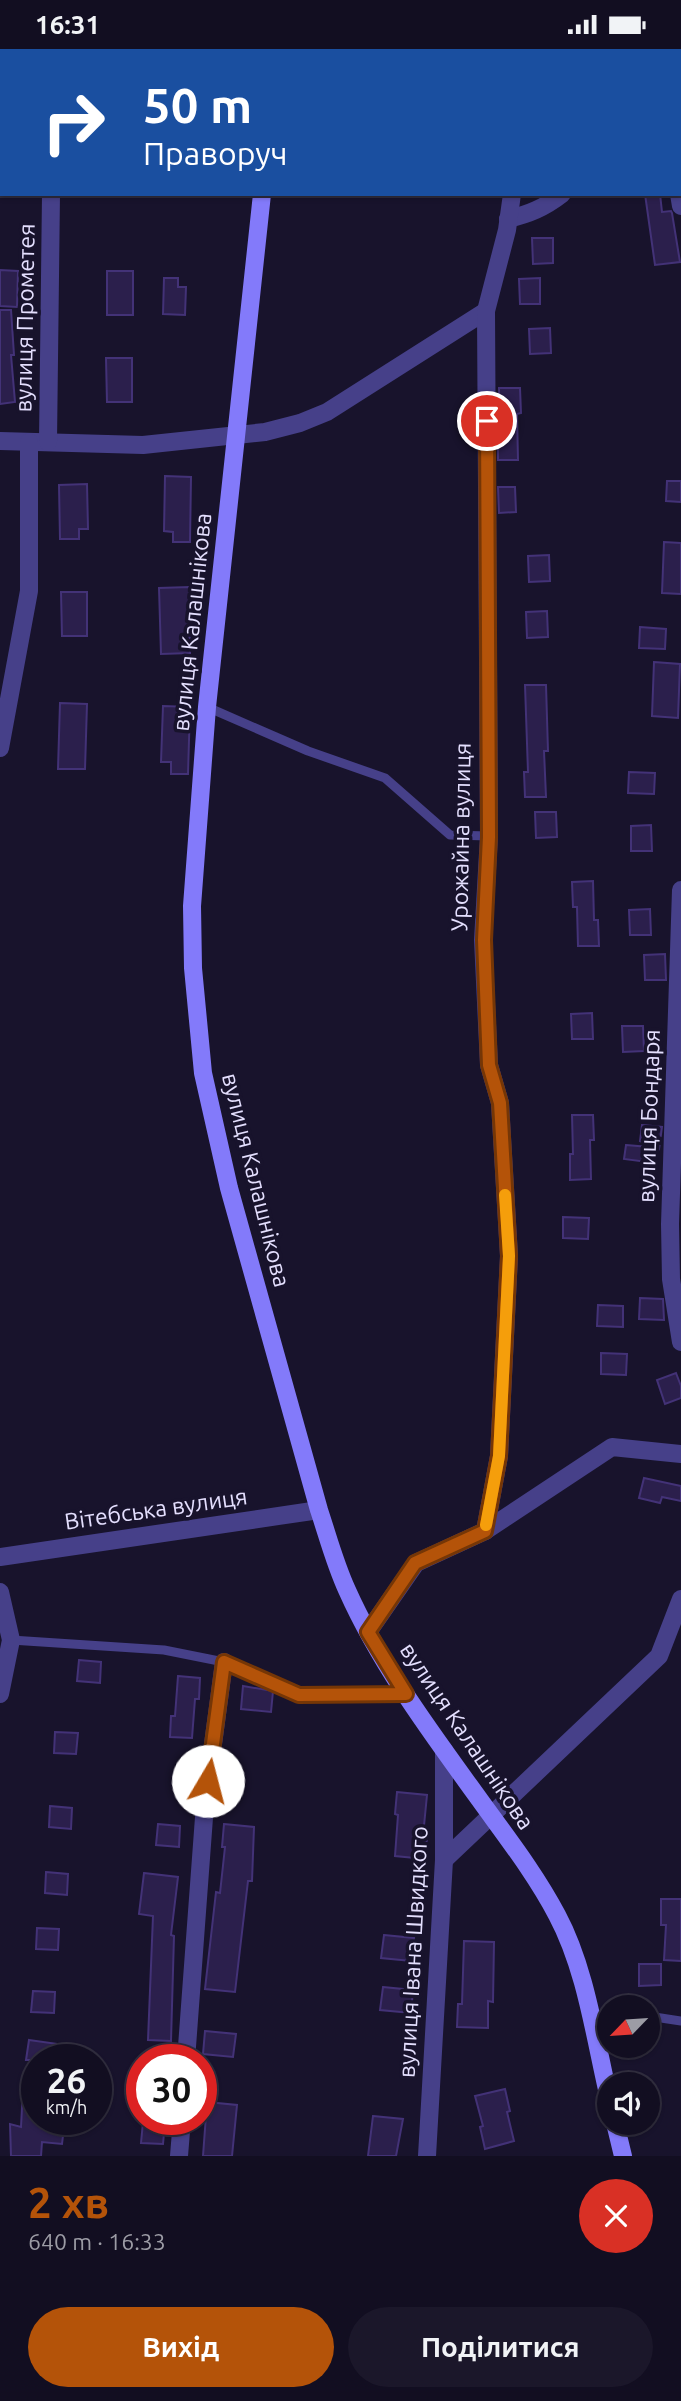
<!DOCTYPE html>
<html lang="uk">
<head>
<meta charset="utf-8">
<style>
	:root { --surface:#120e21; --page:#1b172a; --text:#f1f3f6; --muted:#9c9ca5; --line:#312e3f; --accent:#b45309 }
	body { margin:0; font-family:Ubuntu,sans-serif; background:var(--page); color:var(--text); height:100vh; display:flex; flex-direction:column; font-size:26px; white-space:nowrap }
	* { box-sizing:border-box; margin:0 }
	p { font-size:23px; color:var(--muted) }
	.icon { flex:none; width:38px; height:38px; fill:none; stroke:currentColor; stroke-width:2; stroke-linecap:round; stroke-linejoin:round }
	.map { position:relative; height:2107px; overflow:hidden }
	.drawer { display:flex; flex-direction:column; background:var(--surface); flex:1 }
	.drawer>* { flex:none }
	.banner { position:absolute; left:0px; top:0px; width:682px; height:147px; box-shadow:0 2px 5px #0004,0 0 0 2px var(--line); background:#1a4fa0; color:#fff; overflow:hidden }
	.needle { width:46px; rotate:245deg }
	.fabs { position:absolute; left:597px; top:1946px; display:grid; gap:14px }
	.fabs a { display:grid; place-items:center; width:63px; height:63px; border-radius:50%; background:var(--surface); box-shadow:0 2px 5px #0004,0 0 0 2px var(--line); font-size:35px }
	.speed { position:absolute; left:21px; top:1995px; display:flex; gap:14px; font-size:35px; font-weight:700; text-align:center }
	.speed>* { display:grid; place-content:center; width:91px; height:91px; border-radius:50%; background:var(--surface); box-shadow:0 2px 5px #0004,0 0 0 2px var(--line); line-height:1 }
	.speed small { font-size:18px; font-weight:400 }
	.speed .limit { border:10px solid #d22; background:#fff; color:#111 }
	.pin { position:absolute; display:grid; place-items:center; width:60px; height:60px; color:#fff; margin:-30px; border:4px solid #fff; border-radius:50%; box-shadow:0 2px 7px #0007 }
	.me { position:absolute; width:77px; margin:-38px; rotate:8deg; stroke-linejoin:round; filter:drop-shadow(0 0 5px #0008) }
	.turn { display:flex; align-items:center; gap:24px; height:147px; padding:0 28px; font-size:32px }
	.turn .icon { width:91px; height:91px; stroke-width:2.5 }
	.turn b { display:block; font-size:49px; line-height:60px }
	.round { display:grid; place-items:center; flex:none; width:74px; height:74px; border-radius:37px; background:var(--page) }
	.headline { display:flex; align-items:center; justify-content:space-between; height:119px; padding:0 28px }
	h1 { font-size:42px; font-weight:700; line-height:52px; color:var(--accent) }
	.button { display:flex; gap:14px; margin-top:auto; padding:14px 28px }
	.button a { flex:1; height:80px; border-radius:42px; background:var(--accent); color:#fff; font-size:28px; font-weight:700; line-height:80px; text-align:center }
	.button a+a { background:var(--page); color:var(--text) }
	.status { display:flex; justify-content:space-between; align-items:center; height:49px; padding:0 35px; background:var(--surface); direction:ltr }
	.status svg { height:19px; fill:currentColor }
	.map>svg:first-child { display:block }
</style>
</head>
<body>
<div class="status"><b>16:31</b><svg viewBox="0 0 49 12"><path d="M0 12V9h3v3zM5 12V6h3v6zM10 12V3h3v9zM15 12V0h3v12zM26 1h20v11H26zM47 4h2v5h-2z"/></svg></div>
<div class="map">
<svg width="681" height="2107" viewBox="0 0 681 2107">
	<rect width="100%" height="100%" fill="#18132c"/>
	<g fill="#2b1f4c" stroke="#433277" stroke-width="2">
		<path d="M645,145H660L662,163L671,162L672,164L680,213L655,216Z"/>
		<path d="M532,189H553V214L533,215Z"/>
		<path d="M0,221L18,222L17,258L0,257Z"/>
		<rect x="107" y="222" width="26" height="44"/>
		<path d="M164,229H178V238H186L185,266L163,265Z"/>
		<path d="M540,229V255H520L519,230Z"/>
		<path d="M0,261H11L14,306H11L15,353L0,355Z"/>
		<path d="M550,279L551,304L530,305L529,280Z"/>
		<path d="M106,309H132V353H107Z"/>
		<path d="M499,339H520L521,364L517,365L518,411H498V386H500Z"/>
		<path d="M165,427L191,428L190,493H173V483L164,482Z"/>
		<path d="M667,432H681V453L666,452Z"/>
		<path d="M87,435L88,480H79V490H60L59,436Z"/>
		<path d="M498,438H515L516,463L499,464Z"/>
		<path d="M664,493L681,494V545L662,544Z"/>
		<path d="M549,506L550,532L529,533L528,507Z"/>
		<path d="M189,538L190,604L161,605L159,539Z"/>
		<path d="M61,543H87V587H62Z"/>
		<path d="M547,562L548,588L527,589L526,563Z"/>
		<path d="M640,578L666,580L665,600L639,599Z"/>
		<path d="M654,613L680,615L678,669L652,667Z"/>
		<path d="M525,636H546L548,702H544L546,748H525L524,723H528Z"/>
		<path d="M60,654L87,655L85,720H58Z"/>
		<path d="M163,657L190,658L188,725H171V713H161Z"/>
		<path d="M629,723L655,724L654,745L628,744Z"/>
		<path d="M535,763H556L557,788L536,789Z"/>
		<path d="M651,776L652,802H631V777Z"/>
		<path d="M593,832L594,871H598L599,897H578L577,858H573L572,833Z"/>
		<path d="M650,860L651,886H630L629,861Z"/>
		<path d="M665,905L666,931H645L644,906Z"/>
		<path d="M592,964L593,990H572L571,965Z"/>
		<path d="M622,977H643L644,1002L623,1003Z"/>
		<path d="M572,1066H593L594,1091H590L591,1130L570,1131V1105H573Z"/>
		<path d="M642,1076L662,1078L659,1100L640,1092Z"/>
		<path d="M626,1096L649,1098L647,1113L624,1110Z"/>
		<path d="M563,1168L589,1169L588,1190L563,1189Z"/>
		<path d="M640,1249L663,1250L664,1271L639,1270Z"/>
		<path d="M598,1256L623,1257V1278L597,1277Z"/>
		<path d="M601,1304L627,1305L626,1326L601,1325Z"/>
		<path d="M676,1324L681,1337V1349L665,1355L657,1331Z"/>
		<path d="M644,1429L681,1437V1452L662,1448L660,1454L639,1449Z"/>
		<path d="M79,1611L101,1613L100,1634L77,1632Z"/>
		<path d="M178,1627L200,1629L199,1650H195L192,1689L170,1688L171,1667H175Z"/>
		<path d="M243,1637L273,1642L271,1663L241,1660Z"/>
		<path d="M55,1683L78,1684L76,1705L54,1704Z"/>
		<path d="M397,1743L427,1746L423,1787L427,1788L425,1810L395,1807L398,1766L395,1765Z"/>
		<path d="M50,1757L72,1759L71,1780L49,1778Z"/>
		<path d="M158,1775L180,1777L179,1798L156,1796Z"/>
		<path d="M224,1775L254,1778L252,1832H248L235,1943L205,1940L216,1843L220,1844L225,1798H222Z"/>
		<path d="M46,1823L68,1825L67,1846L45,1844Z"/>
		<path d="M144,1824L178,1828L171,1886L174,1887L171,1992L148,1991L153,1867L139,1865Z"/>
		<path d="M661,1850H681V1912L664,1911L666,1876H661Z"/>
		<path d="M37,1879L59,1880L58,1901L36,1900Z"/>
		<path d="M384,1886L414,1889L411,1912L381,1909Z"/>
		<path d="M464,1892L494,1893L493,1953L488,1952V1979L457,1978L458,1955H462Z"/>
		<path d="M639,1915H661V1936L639,1937Z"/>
		<path d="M383,1938L413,1941L411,1964L380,1961Z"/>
		<path d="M33,1942L55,1943L54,1964L31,1963Z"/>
		<path d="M205,1982L236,1985L233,2008L203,2005Z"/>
		<path d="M29,1991L58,1995L56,2011H26Z"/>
		<path d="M23,2040L37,2041V2070H65L62,2095L42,2093L41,2107H11L10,2075L21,2078Z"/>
		<path d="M505,2040L510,2062L507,2063L514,2092L485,2100L480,2078L483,2077L475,2047Z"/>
		<path d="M207,2053L237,2056L232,2107H203Z"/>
		<path d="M373,2067L403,2070L396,2107H368Z"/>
		<path d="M143,2073L165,2074L163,2095L141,2094Z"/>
	</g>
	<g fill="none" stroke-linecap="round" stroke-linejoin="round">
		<g stroke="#464089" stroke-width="9">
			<path d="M207,658L308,702L385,729L450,786L489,787"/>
			<path d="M11,1591L164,1601L224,1613L299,1646L404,1645"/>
			<path d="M648,1967L681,1972"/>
			<path d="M591,1969L609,1963"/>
		</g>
		<g stroke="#464089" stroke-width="18">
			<path d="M513,0V2"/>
			<path d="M53,2V0"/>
			<path d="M681,49V48"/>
			<path d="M679,145L681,157"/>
			<path d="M508,170C529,165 544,159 562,145"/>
			<path d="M0,392L143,396L265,383L300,374L327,363L486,262"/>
			<path d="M48,393L51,145"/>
			<path d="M0,699L29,542V393"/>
			<path d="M681,841L670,1175L671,1230L681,1293"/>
			<path d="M485,1482L612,1398L681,1405"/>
			<path d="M0,1508L319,1461"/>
			<path d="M0,1543L11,1591L0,1645"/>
			<path d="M368,1583L416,1514L485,1482L499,1407L509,1207L500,1054L489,1016L483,891L489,787L486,262L507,181L512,145"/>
			<path d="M444,1811L659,1607L681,1550"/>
			<path d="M186,2011L205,1755L224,1613"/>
			<path d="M179,2107L182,2070"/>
			<path d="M427,2107L444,1811V1701"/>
		</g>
		<g stroke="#837afa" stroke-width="18">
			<path d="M278,2V0"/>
			<path d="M262,145L207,658L192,857L193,919L203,1024L229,1139L319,1461C328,1488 335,1515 347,1541C380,1615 430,1682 477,1747C505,1786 535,1824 557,1866C586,1920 595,1990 609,2049"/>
			<path d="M615,2074L623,2107"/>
		</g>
	</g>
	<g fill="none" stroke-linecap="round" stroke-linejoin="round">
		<defs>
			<path id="route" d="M208,1732L224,1613L299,1646L406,1645L368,1583L415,1514L485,1482L499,1407L509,1207L500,1054L489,1016L484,891L489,788L487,372"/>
		</defs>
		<use href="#route" stroke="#753606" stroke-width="18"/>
		<use href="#route" stroke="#b45309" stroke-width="12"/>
		<path stroke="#f59e0b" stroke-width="12" d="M486,1476L499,1407L509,1207L505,1146"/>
	</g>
	<g text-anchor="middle" stroke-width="7" stroke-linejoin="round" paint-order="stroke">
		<g font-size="23" fill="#e4dffe" stroke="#18132c">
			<text transform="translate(25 269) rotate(-89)" y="8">вулиця Прометея</text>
			<text transform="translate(192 573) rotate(-84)" y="8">вулиця Калашнікова</text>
			<text transform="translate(461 788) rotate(-89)" y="8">Урожайна вулиця</text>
			<text transform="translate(649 1067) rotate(-88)" y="8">вулиця Бондаря</text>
			<text transform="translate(256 1131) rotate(76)" y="8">вулиця Калашнікова</text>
			<text transform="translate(156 1460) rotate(-8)" y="8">Вітебська вулиця</text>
			<text transform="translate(467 1687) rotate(56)" y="8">вулиця Калашнікова</text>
			<text transform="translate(413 1903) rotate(-87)" y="8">вулиця Івана Швидкого</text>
		</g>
	</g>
</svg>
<div class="fabs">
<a><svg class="needle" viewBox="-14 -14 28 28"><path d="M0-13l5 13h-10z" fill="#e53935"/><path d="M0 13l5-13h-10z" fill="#9c9ca5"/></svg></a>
<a><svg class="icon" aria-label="sound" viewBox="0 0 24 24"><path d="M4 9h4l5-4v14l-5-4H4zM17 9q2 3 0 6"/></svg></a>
</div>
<div class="speed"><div>26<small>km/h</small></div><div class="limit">30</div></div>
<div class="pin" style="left:487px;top:372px;background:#d93025"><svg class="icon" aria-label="arrive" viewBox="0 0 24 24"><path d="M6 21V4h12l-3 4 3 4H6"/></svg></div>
<svg class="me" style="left:208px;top:1732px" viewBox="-20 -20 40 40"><circle r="19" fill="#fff"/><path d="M0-13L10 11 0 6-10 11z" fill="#b45309"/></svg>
<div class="banner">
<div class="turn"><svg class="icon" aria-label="right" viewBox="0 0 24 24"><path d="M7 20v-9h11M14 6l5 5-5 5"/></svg><div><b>50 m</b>Праворуч</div></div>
</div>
</div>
<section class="drawer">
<div class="headline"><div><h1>2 хв</h1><p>640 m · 16:33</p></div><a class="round" style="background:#d93025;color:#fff"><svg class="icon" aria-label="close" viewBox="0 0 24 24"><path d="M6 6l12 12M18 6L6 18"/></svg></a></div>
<div class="button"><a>Вихід</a><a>Поділитися</a></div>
</section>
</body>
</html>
